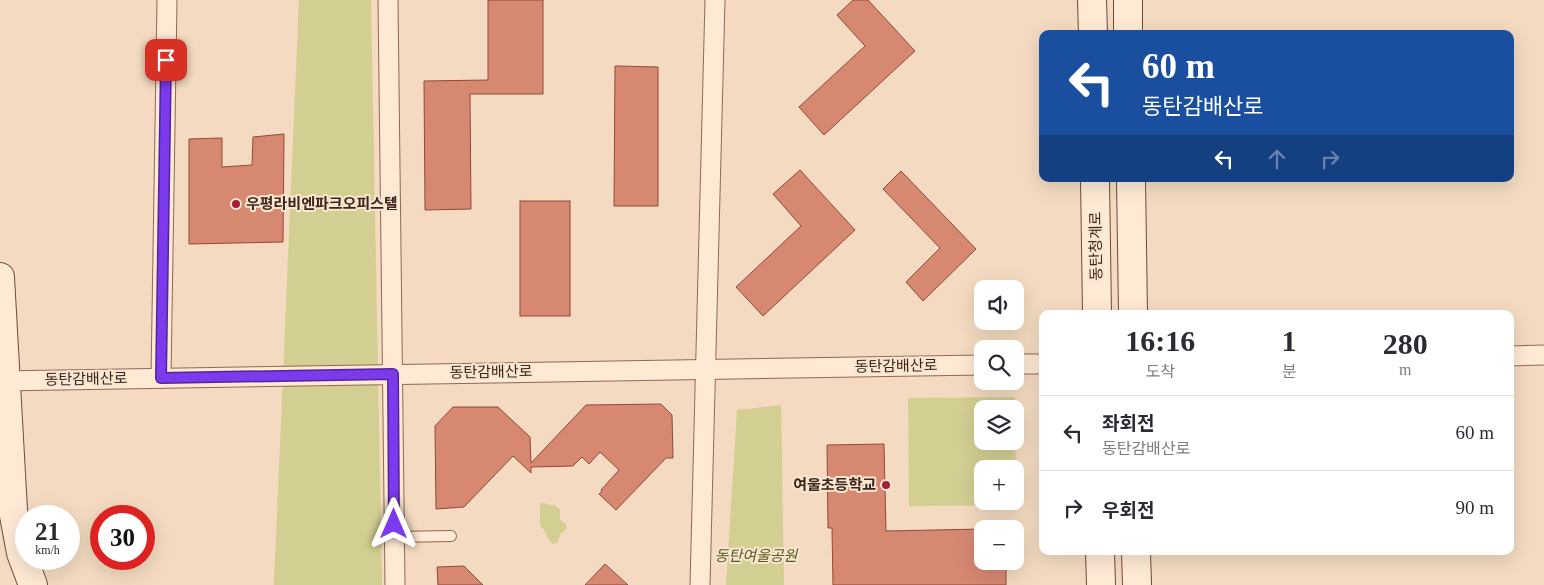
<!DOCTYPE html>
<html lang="ko">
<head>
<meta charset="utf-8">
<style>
	:root { --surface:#fff; --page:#f7f7f7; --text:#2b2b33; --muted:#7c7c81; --line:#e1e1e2 }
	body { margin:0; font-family:"Times New Roman","Noto Sans KR",serif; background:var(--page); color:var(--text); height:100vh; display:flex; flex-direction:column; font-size:19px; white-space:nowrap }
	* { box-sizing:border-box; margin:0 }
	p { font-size:16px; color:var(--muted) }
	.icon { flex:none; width:28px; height:28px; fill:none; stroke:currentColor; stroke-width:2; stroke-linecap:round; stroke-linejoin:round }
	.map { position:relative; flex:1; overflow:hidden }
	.drawer { position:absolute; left:1039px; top:310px; width:475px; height:245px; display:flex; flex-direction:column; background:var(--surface); border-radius:10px; box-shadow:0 5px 20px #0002 }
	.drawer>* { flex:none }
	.top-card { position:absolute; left:1039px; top:30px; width:475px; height:152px; border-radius:10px; box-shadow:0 5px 20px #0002; background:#1a4fa0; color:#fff; overflow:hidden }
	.controls { position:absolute; left:974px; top:280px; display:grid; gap:10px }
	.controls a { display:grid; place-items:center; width:50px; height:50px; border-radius:10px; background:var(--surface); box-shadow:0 5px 20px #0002; font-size:25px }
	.speed { position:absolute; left:15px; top:505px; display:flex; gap:10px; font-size:25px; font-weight:700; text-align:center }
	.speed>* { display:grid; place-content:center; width:65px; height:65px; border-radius:50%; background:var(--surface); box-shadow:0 5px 20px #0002; line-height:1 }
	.speed small { font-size:12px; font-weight:400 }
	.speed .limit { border:8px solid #d22; background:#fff; color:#111 }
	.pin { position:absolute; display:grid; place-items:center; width:42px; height:42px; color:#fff; margin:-21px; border-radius:10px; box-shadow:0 2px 8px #0006 }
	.me { position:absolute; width:55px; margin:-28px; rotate:0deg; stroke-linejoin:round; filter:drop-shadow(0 0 4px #0008) }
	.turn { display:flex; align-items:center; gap:18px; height:105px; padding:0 20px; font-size:22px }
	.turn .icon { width:65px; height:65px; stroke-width:2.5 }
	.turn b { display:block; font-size:35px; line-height:42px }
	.lanes { display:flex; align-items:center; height:48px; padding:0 20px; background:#0003; justify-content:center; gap:25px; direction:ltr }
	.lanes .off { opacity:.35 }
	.eta { display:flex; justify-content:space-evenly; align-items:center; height:85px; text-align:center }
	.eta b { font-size:30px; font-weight:700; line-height:35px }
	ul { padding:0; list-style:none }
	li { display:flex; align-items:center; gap:15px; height:75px; padding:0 20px; border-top:1px solid var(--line) }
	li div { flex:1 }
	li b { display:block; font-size:19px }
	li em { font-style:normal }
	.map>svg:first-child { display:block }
</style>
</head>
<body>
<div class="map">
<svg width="1544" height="585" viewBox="0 0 1544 585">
	<rect width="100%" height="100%" fill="#f3dac0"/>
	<g fill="#d3ce92" fill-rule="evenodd">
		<path d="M299,0H371L382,585H274Z"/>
		<path d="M1015,397V409H982V441H1015V420L1016,505L909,506L908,398ZM982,469H1015V501H982Z"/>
		<path d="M781,405L784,585H726L737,410Z"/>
		<path d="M541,503H545L549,505H555L560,510V520L566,524L567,529L561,533L557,543L553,544C546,538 546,531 540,525V506Z"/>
	</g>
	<g fill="#d68871" stroke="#914a38">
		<path d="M488,0H543V94H470L471,209L425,210L424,81L488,80Z"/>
		<path d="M853,0H868L915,51L824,135L799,107L865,46L837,15Z"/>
		<path d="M615,66L658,67V206H614Z"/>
		<path d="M284,134L283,242L189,244V139L222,138V167L252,165L253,137Z"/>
		<path d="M800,170L855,230L763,316L736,287L801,226L773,194Z"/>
		<path d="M901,171L976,249L923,301L906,282L940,248L883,189Z"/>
		<rect x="520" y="201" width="50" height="115"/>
		<path d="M661,404L672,415L673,458H666L616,510L599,494L602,491L601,490L619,470L600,452L589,464L582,457L573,466L531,467V473L513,456L464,507L436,509L435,426L453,407H498L530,437L531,463L586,405Z"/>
		<path d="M884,444L886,531L982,529V561H1006V585H833L832,528H828L827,445Z"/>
		<path d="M605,564L628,585H585Z"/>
		<path d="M464,566L483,585H438L437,567Z"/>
	</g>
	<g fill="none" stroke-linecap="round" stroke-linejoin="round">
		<defs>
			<path id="lane" d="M394,537L451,536"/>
			<g id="street">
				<path d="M388,0L395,585"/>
				<path d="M1510,356L1544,355"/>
				<path d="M1015,364H1042"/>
				<path d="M161,378L167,0"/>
				<path d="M0,381L982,365"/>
				<path d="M700,585L715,0"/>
			</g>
			<g id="secondary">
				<path d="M1092,0L1093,34"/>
				<path d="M1128,0V34"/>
				<path d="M1095,179L1097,314"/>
				<path d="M1131,179L1133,314"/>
				<path d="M0,277L13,510L21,553L33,585"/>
				<path d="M1100,551L1101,585"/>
				<path d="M1136,551L1137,585"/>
			</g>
		</defs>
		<use href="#lane" stroke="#8f6955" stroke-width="12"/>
		<use href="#street" stroke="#8f6955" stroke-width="21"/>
		<use href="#secondary" stroke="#704a39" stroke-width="30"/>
		<use href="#lane" stroke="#fde9d4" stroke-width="10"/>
		<use href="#street" stroke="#fde9d4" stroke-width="19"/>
		<use href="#secondary" stroke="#fde9d4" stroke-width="28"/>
	</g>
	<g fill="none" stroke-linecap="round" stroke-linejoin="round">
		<defs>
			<path id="route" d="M166,60L161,378L393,374L394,524"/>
		</defs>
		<use href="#route" stroke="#51269a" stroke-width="12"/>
		<use href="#route" stroke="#7c3aed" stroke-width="9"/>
	</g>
	<g fill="#a51e39" stroke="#f9e6d0" stroke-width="2">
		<circle cx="236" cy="204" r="5"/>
		<circle cx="886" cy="485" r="5"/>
	</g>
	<g text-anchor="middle" stroke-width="4" stroke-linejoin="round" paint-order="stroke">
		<g font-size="15" font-weight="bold" fill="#3c251c" stroke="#f9e6d0" text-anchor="start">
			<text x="246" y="209">우평라비엔파크오피스텔</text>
			<text x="876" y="490" text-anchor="end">여울초등학교</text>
		</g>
		<g font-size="15" fill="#3c251c" stroke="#f9e6d0">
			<text transform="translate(1096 246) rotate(-91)" y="5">동탄청계로</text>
			<text transform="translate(896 366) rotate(-1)" y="5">동탄감배산로</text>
			<text transform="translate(491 372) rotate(-1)" y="5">동탄감배산로</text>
			<text transform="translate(86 379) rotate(-1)" y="5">동탄감배산로</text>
		</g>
		<g font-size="15" font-style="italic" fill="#585b20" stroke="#f9e6d0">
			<text x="756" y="561">동탄여울공원</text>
		</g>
	</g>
</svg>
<div class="controls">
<a><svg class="icon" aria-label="sound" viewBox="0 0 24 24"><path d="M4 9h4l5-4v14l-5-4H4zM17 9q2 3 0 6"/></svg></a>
<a><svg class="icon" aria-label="search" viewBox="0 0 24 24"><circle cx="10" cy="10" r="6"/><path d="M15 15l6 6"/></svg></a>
<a><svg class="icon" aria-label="layers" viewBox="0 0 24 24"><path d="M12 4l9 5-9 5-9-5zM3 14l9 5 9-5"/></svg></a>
<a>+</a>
<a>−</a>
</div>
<div class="speed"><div>21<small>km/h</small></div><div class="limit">30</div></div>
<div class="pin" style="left:166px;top:60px;background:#d93025"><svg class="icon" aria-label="arrive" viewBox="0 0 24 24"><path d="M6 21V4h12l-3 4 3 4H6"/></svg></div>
<svg class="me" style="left:394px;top:524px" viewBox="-20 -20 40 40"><path d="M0-17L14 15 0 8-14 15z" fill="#7c3aed" stroke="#fff" stroke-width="4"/></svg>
<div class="top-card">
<div class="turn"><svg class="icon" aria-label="left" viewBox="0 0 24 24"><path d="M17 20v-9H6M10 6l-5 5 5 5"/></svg><div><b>60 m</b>동탄감배산로</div></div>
<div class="lanes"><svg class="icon" aria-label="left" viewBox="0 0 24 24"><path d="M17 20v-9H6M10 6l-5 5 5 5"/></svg><svg class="icon off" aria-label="ahead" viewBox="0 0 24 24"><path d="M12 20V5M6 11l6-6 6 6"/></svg><svg class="icon off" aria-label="right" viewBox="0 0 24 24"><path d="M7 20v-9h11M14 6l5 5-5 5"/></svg></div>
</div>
<section class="drawer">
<div class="eta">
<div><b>16:16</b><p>도착</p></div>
<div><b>1</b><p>분</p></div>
<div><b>280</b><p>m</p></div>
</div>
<ul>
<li><svg class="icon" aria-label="left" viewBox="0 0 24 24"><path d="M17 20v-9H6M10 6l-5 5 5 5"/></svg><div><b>좌회전</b><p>동탄감배산로</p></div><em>60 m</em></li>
<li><svg class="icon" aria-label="right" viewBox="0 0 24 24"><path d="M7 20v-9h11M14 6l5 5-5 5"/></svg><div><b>우회전</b></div><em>90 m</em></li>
</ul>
</section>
</div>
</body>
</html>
